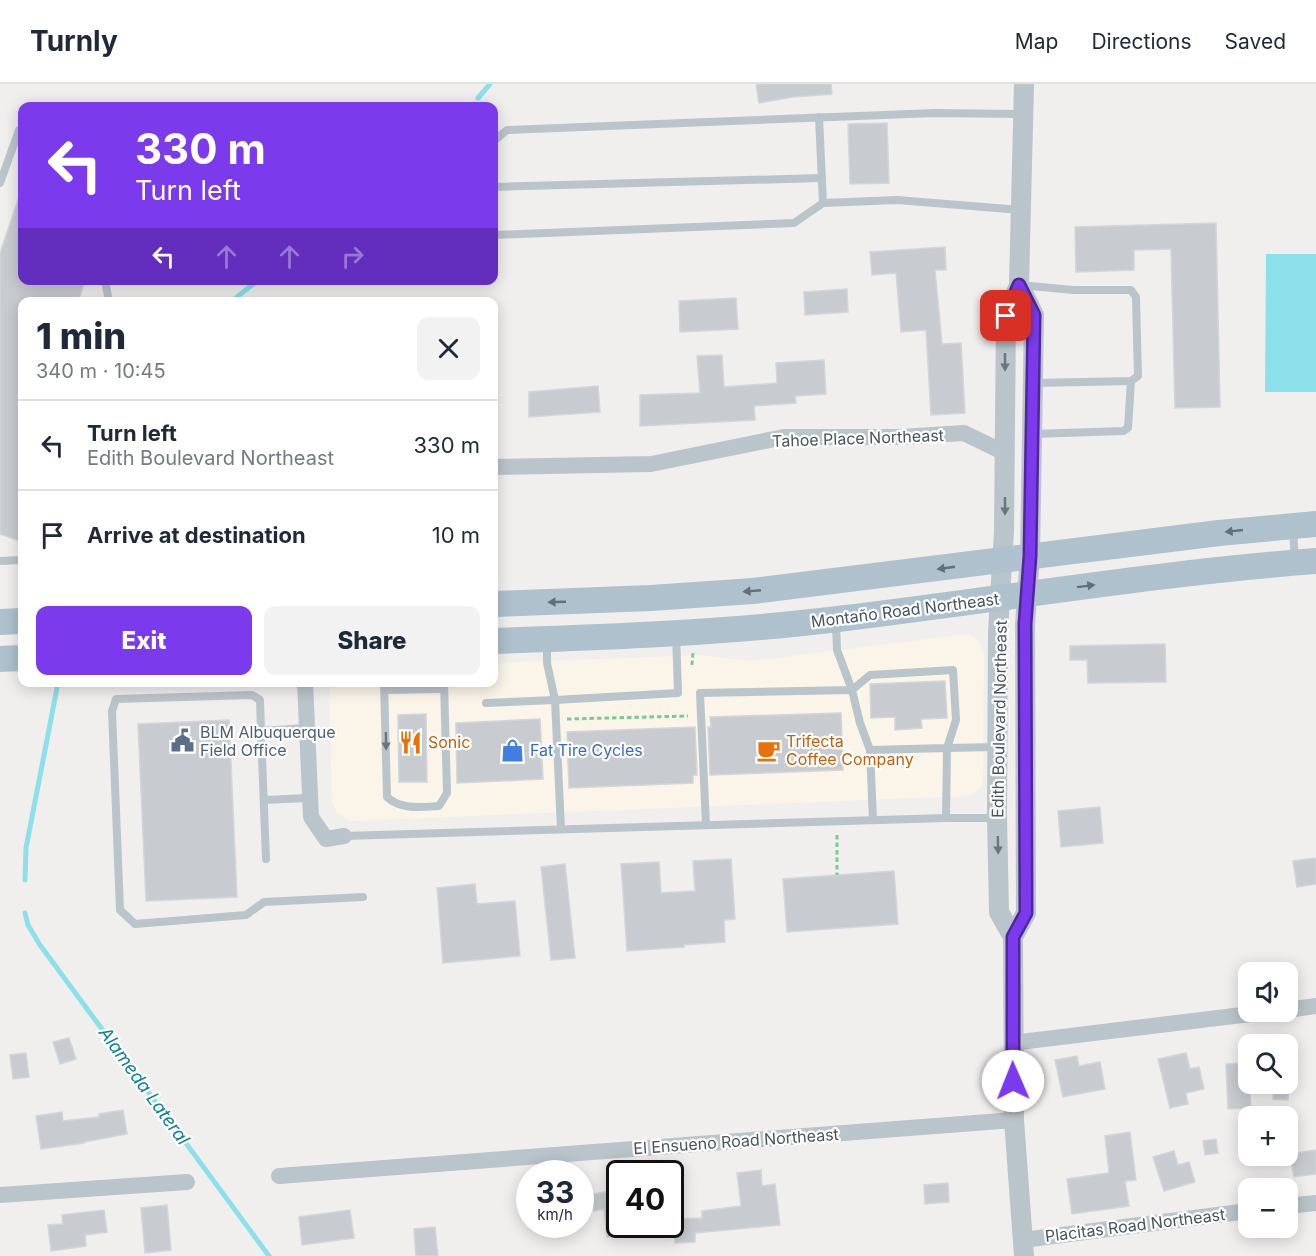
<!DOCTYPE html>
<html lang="en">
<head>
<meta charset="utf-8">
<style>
	:root { --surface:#fff; --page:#f2f2f3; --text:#1f2937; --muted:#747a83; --line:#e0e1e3; --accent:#7c3aed }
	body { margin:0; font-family:Inter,sans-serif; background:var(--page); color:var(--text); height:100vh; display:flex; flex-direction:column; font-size:22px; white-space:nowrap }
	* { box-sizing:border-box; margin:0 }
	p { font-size:20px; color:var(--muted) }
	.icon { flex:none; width:33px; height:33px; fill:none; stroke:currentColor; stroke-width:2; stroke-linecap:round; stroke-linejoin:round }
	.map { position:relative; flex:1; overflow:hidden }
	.sheet { position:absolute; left:18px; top:213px; width:480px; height:390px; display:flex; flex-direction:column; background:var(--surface); border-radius:12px; box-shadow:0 3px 15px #0003 }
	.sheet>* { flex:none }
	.top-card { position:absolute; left:18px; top:18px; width:480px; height:183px; border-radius:12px; box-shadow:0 3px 15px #0003; background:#7c3aed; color:#fff; overflow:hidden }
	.controls { position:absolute; left:1238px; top:878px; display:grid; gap:12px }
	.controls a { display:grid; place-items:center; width:60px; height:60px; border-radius:12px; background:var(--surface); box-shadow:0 3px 15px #0003; font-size:30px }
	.speed { position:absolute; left:516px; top:1076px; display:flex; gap:12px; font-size:30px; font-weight:700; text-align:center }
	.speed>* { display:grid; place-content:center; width:78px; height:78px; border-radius:50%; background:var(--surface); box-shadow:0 3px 15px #0003; line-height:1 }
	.speed small { font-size:15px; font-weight:400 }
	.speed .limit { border:3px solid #111; border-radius:9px; background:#fff; color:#111 }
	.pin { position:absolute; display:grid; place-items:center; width:51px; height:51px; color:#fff; margin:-26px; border-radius:12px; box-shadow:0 3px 9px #0006 }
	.me { position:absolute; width:66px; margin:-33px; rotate:359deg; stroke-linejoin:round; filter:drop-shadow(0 0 4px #0008) }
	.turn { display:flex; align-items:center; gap:21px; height:126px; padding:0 18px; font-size:27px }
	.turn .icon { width:78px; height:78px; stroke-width:2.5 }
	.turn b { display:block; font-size:42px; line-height:51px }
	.lanes { display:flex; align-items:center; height:57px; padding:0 18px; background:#0003; justify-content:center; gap:30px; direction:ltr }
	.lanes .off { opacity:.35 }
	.round { display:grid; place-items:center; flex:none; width:63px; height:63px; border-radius:12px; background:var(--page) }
	.overview { display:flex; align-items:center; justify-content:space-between; height:102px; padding:0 18px }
	h1 { font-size:36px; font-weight:800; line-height:45px }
	.primary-button { display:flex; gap:12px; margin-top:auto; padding:12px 18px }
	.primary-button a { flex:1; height:69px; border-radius:12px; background:var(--accent); color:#fff; font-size:24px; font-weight:800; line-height:69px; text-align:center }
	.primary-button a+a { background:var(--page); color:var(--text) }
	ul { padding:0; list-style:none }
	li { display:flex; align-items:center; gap:18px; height:90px; padding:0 18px; border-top:2px solid var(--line) }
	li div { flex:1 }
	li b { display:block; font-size:22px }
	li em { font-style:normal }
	header { display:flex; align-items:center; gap:36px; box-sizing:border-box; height:84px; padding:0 30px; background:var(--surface); border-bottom:2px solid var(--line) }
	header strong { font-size:28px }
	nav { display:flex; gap:33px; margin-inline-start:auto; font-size:21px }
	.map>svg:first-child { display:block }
</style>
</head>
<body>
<header>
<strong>Turnly</strong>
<nav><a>Map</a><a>Directions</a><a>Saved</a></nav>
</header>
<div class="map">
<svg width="1316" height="1172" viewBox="0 0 1316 1172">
	<rect width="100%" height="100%" fill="#f1eeee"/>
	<path fill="#fbf4e8" d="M968,550L978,557L984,568L983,698L979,706L967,712L350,737L337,729L332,719L329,599L494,598V579L702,571L751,577Z"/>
	<path fill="#8be0ea" d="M1266,170H1316V308H1265Z"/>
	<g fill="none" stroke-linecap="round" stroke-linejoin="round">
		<g stroke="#8be0ea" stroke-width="5">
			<path d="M478,14L490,0"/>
			<path d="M231,218L258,196"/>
			<path d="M25,796L26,764L57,604"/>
			<path d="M25,829L28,841L40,861L269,1172"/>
		</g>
	</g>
	<g fill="#c8ccd1" stroke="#d2d5da" stroke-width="1.5">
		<path d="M756,0H831L832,10L793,13L759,19Z"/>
		<path d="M887,39L889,99L850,100L848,40Z"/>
		<path d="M20,110H22V196H85L78,218H22V458L0,450V169Z"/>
		<path d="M1216,139L1220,323L1175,324L1171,165L1134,166V186L1076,188L1075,143Z"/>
		<path d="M945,163L946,186H935L942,260L961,259L965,329L931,331L926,246L901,248L896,189L872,191L870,168Z"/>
		<path d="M847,205L848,228L805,231L804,208Z"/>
		<path d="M736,214L738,245L680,248L679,217Z"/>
		<path d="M722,271L724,303L777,299L776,279L824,276L826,310L795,312L796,319L754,322L755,336L640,342V311L700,309L697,272Z"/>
		<path d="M598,302L600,328L529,333V308Z"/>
		<path d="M1165,560L1166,598L1088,599L1087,576H1070V562Z"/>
		<path d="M945,597L947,634L921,635L922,644L895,646V633L871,634L870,600Z"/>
		<path d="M841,629L843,686L710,691L708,643H711L710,633Z"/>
		<path d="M426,630L427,698H399L398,631Z"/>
		<path d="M540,635L543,695L457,699L456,639Z"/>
		<path d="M229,636L237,813L146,817L138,640Z"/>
		<path d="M695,643L697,691H693V699L569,704L567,648Z"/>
		<path d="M1100,723L1103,759L1061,763L1058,727Z"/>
		<path d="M1316,774V800L1297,803L1293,777Z"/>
		<path d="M731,775L735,835L724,836L725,858L684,861V863L627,867L621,780L659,778L661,809L695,807L693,777Z"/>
		<path d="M565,780L575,874L551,876L541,783Z"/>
		<path d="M894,787L898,840L787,848L783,795Z"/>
		<path d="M475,800L477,820L515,817L520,872L443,879L437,804Z"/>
		<path d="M69,954L76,975L60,980L53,958Z"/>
		<path d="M26,969L29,993L13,995L10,971Z"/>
		<path d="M1186,969L1190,985L1199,983L1204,1005L1186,1009L1188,1020L1170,1024L1158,975Z"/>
		<path d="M1077,972L1079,982L1100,978L1105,1005L1063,1013L1055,976Z"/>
		<path d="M1248,979L1251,1024L1228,1025L1226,980Z"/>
		<path d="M1274,999H1289L1288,1016L1273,1015Z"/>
		<path d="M123,1026L127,1050L84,1058V1059L41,1065L36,1032L62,1028L63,1037L99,1033V1030Z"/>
		<path d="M1130,1048L1136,1096L1125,1097L1129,1122L1072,1130L1067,1095L1109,1089L1105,1052Z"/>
		<path d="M1216,1055L1218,1069L1205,1071L1203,1057Z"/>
		<path d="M1316,1066V1090L1294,1093L1290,1070Z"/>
		<path d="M1174,1067L1178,1081L1189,1078L1195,1098L1164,1107L1153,1073Z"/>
		<path d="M761,1086L762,1102L775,1100L780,1141L695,1149V1158L675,1159L674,1135L702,1134V1127L741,1122L737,1089Z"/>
		<path d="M948,1099L949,1118L925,1120L924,1101Z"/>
		<path d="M620,1106V1140H645L646,1149L607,1153L604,1125L594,1127L592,1110Z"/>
		<path d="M167,1121L171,1166L145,1169L141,1124Z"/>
		<path d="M104,1126L107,1148L85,1151L86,1162L51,1167L48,1141L63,1140L62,1131Z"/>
		<path d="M350,1126L354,1154L302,1161L299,1133Z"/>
		<path d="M435,1143L438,1172H416L414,1145Z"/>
	</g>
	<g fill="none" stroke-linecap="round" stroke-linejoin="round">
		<g stroke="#76cb98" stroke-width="3" stroke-dasharray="4.5 3" stroke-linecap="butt">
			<path d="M692,581L693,569"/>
			<path d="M567,635L688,632"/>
			<path d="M837,751V791"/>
		</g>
		<g stroke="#bac4cb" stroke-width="8">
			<path d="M819,33L823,119"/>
			<path d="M494,57L507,46L935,29L1023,30"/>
			<path d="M0,99L19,46L22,45"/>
			<path d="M494,103L822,94"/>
			<path d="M494,151L794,139L823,119L897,116L1021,126"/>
			<path d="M105,196L109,218"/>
			<path d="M1020,201L1073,206H1131L1136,213L1138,292L1131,297L1033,299"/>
			<path d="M1033,350L1123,347L1128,344L1131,297"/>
			<path d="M1293,445L1295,477"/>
			<path d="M0,477L22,476"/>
			<path d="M547,557V579L555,616L678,609L676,550"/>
			<path d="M384,598L387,713C401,726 421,723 439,722L447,709L444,598"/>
			<path d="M385,606L444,605"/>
			<path d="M486,619L555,616L561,745"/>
			<path d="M261,647L260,616L252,611L116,615L112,627L120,826L135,840L246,831L264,818L363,813"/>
			<path d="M996,663L947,664L946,734H996"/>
			<path d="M870,666L873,736"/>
			<path d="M264,716L309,714"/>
			<path d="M706,741L700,609L852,606L870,591L953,586L956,636L947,664L870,666L860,639L852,606L837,566L836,539"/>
			<path d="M344,752L946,734"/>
			<path d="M266,775L261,647L306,644"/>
		</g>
		<g stroke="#bac4cb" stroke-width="16">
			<path d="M494,383L651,380L784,353H900L964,349L1005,369"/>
			<path d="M305,598L311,733L326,755L344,752"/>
			<path d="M1287,926L1316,922"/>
			<path d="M1012,959L1275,927"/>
			<path d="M279,1092L1014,1036"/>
			<path d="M0,1111L187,1098"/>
			<path d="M1287,1122L1316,1119"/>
			<path d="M1023,1156L1248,1127"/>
		</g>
		<g stroke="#bac4cb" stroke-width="20">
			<path d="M1019,201L1034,231L1030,472L1025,540L1026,829L1013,853L1014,1036L1024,1172"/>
			<path d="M1013,853L999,828L997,734L998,548L1004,447L1006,232L1019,201L1024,0"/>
		</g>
		<g stroke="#aec1cd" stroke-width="26">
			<path d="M494,520L651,514L753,507L1219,449L1316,440"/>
			<path d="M0,538L22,537"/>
			<path d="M494,557C609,553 723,549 838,535C997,516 1156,489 1316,477"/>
			<path d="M0,575L22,574"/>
		</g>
	</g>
	<defs><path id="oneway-solid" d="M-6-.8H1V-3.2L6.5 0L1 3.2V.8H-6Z" transform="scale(1.5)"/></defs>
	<g fill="#6a767d">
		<use href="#oneway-solid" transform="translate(1005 278) rotate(90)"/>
		<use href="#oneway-solid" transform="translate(1005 422) rotate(90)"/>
		<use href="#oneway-solid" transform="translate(386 657) rotate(89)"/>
		<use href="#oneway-solid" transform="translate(998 761) rotate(89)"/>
	</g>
	<g fill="#616f78">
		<use href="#oneway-solid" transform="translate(1234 447) rotate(174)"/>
		<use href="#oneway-solid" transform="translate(946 484) rotate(172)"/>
		<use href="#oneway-solid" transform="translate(1086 502) rotate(-7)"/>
		<use href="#oneway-solid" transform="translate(752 507) rotate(175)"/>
		<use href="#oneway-solid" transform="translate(557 518) rotate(178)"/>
	</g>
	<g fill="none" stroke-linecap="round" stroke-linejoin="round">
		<defs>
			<path id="route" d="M1006,232L1019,201L1034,231L1030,472L1025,540L1026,829L1013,853V997"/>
		</defs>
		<use href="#route" stroke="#51269a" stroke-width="15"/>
		<use href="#route" stroke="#7c3aed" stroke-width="10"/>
	</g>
	<defs>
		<symbol id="civic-bare" viewBox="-9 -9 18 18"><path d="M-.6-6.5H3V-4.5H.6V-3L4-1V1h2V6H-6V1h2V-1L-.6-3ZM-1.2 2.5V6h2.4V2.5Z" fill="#5c6f8a" stroke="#fff" stroke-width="2.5" paint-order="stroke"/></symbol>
		<symbol id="restaurant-bare" viewBox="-9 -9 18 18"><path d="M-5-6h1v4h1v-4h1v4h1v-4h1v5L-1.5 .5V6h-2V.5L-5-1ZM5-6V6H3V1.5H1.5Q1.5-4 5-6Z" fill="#e8710a" stroke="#fff" stroke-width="2.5" paint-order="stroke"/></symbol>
		<symbol id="shop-bare" viewBox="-9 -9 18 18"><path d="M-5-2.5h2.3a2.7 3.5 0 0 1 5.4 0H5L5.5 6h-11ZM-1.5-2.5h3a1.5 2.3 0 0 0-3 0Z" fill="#3f7fe0" stroke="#fff" stroke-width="2.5" paint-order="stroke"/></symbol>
		<symbol id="cafe-bare" viewBox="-9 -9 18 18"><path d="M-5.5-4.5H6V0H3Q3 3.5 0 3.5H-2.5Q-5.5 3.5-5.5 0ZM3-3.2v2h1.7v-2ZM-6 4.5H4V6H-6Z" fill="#e8710a" stroke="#fff" stroke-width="2.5" paint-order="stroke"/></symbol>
	</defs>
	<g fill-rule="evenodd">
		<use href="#civic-bare" x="166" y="640" width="33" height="33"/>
		<use href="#restaurant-bare" x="394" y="642" width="33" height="33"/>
		<use href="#shop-bare" x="496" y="650" width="33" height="33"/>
		<use href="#cafe-bare" x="752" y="650" width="33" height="33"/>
	</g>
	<g text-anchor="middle" stroke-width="4.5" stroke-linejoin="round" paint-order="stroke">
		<g font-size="16" fill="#47545b" stroke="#fff">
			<text transform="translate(858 354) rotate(-2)" y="6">Tahoe Place Northeast</text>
			<text transform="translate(905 526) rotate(-7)" y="6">Montaño Road Northeast</text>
			<text transform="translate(999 635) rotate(-89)" y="6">Edith Boulevard Northeast</text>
			<text transform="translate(736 1057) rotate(-4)" y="6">El Ensueno Road Northeast</text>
			<text transform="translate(1135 1141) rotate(-7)" y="6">Placitas Road Northeast</text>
		</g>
		<g font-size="16" fill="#4e5e75" stroke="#fff" text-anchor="start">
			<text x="200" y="654">BLM Albuquerque<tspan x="200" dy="18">Field Office</tspan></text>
		</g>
		<g font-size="16" fill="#c56008" stroke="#fff" text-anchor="start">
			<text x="786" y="663">Trifecta<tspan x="786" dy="18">Coffee Company</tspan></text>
			<text x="428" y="664">Sonic</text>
		</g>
		<g font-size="16" fill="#366cbe" stroke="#fff" text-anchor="start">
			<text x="530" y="672">Fat Tire Cycles</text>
		</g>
		<g font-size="18" font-style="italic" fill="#0f8290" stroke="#fff">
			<text transform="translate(144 1002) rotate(54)" y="6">Alameda Lateral</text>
		</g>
	</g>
</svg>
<div class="controls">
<a><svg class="icon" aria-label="sound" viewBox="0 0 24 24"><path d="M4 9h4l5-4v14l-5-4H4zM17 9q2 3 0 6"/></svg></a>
<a><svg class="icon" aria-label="search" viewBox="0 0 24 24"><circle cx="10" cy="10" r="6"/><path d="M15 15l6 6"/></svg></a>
<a>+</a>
<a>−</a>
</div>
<div class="speed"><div>33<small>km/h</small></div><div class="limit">40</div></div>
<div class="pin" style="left:1006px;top:232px;background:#d93025"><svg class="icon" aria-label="arrive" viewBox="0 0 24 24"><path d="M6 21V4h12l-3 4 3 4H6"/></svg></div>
<svg class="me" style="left:1013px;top:997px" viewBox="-20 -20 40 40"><circle r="19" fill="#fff"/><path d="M0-13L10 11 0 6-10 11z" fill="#7c3aed"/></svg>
<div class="top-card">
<div class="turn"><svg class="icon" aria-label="left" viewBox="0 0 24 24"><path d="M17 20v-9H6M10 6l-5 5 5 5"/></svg><div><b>330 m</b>Turn left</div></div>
<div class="lanes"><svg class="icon" aria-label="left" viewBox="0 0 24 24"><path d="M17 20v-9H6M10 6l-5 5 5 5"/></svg><svg class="icon off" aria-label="ahead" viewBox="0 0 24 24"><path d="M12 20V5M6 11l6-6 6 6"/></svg><svg class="icon off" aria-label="ahead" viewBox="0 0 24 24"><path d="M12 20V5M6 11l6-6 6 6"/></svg><svg class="icon off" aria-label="right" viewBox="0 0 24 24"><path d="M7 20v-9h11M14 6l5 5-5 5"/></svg></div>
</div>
<section class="sheet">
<div class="overview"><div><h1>1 min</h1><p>340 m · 10:45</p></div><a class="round"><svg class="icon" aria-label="close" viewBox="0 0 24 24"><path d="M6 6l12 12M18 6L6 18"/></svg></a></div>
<ul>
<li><svg class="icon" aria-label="left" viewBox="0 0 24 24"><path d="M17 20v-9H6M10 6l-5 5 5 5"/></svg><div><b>Turn left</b><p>Edith Boulevard Northeast</p></div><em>330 m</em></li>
<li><svg class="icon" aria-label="arrive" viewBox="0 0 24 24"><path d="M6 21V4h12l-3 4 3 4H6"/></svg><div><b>Arrive at destination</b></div><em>10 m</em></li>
</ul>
<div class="primary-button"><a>Exit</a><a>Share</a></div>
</section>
</div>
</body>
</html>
